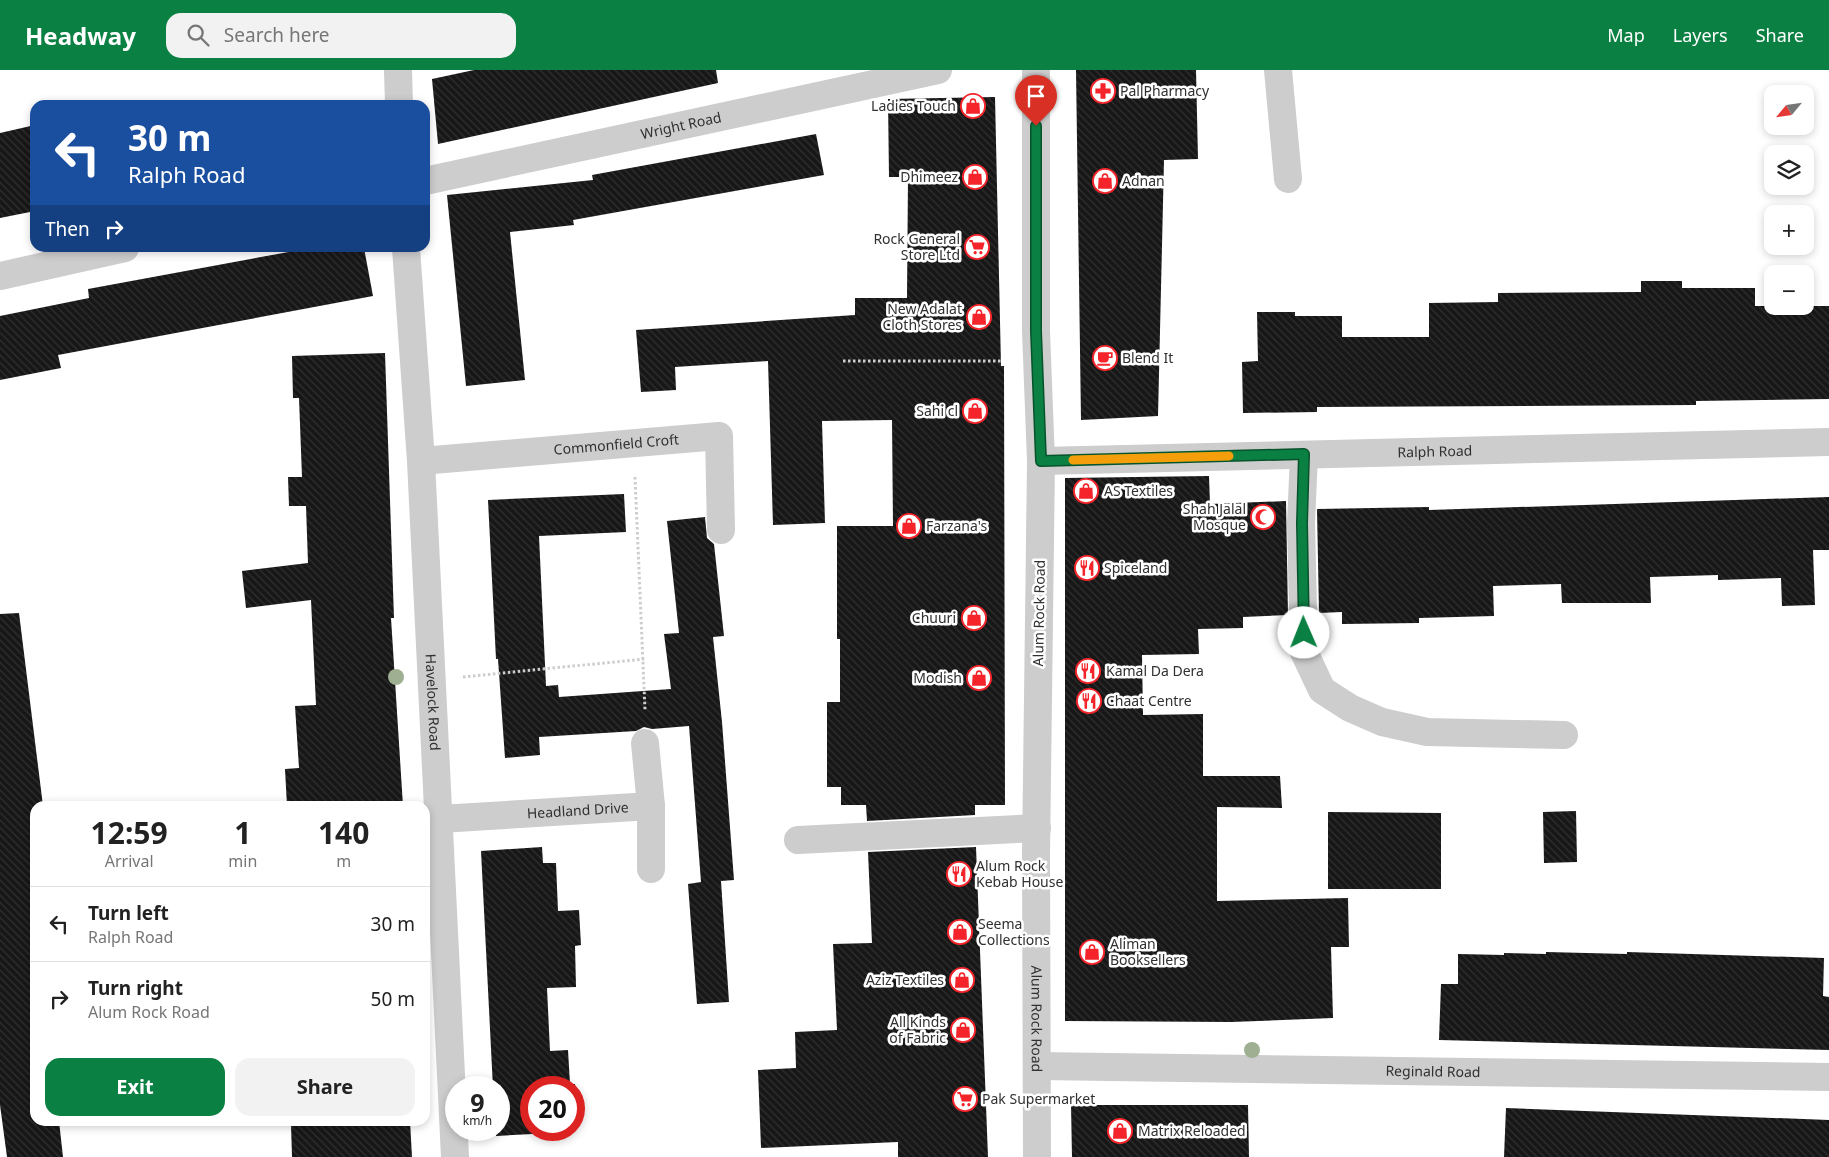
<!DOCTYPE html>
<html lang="en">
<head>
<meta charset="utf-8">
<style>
	:root { --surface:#fff; --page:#f2f2f2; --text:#222; --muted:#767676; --line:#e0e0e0; --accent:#0b8043 }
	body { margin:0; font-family:"Noto Sans",sans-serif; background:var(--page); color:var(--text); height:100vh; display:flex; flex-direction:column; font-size:19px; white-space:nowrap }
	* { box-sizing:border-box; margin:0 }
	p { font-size:16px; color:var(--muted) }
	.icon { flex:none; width:28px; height:28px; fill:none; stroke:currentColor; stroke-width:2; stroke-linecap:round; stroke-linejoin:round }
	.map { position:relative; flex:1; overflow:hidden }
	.details { position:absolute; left:30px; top:731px; width:400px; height:325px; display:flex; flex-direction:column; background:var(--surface); border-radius:15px; box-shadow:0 2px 8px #0003 }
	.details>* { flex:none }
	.top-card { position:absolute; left:30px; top:30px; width:400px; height:152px; border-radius:15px; box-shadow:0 2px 8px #0003; background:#1a4fa0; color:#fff; overflow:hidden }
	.needle { width:32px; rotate:241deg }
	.fabs { position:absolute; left:1764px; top:15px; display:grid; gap:10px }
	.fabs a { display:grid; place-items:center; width:50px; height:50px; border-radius:10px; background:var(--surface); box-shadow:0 2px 8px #0003; font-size:25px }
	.speed { position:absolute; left:445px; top:1006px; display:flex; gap:10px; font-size:25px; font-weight:700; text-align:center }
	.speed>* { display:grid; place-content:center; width:65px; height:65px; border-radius:50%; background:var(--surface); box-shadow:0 2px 8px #0003; line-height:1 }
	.speed small { font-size:12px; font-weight:400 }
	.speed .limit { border:8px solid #d22; background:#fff; color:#111 }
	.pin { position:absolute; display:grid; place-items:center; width:42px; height:42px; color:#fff; margin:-51px -21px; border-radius:50% 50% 50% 0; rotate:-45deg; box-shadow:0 0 5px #0007 }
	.pin .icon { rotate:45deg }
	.me { position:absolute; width:55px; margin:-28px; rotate:359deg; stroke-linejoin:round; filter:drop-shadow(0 0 4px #0008) }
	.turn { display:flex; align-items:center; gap:18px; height:105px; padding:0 15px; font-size:22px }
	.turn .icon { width:65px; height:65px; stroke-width:2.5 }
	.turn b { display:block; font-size:35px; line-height:42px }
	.then { display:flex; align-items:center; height:48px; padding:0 15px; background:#0003; gap:10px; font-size:19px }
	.eta { display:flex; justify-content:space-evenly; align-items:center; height:85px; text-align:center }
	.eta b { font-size:30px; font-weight:700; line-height:35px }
	.cta { display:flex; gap:10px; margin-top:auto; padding:10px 15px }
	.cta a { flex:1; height:58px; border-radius:15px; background:var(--accent); color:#fff; font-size:20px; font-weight:700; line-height:58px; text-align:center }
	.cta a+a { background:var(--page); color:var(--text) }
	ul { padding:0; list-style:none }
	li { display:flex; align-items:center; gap:15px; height:75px; padding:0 15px; border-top:1px solid var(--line) }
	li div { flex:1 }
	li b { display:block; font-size:19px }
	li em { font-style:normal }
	header { display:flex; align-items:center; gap:30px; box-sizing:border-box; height:70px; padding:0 25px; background:var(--accent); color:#fff }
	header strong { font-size:24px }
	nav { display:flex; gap:28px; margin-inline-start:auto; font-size:18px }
	.search { width:350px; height:45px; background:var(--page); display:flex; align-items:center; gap:12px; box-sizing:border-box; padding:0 18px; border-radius:15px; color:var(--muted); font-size:19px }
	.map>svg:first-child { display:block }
</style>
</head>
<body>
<header>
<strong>Headway</strong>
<div class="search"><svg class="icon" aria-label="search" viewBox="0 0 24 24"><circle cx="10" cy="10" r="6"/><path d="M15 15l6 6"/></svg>Search here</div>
<nav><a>Map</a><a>Layers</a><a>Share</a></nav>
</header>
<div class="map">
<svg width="1829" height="1087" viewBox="0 0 1829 1087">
	<defs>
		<pattern id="building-back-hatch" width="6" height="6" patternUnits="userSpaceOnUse" patternTransform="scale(1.25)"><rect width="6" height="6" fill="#171717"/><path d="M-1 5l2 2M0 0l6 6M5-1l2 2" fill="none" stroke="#303030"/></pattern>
	</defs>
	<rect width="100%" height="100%" fill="#fff"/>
	<g fill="url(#building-back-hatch)">
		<path d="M474,0H716L718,13L438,74L432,9Z"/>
		<path d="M1076,0H1196L1198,89L1164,90L1158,346L1081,350Z"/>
		<path d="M995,27L1001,296H1004L1005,735H975V745L867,751L866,735H841V717H827V632H840V569H837V456H893L892,350L822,351L825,453L773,455L768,291L675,297L676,320L641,322L636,260L855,245V228H907L908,107H889L888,29Z"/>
		<path d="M35,55V141L0,148V63Z"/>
		<path d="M816,64L824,105L573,150L574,155L510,162L525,310L466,316L447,125L593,110L592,105Z"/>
		<path d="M310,178H364L373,226L58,285L61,298L0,310V246L89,228L88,219Z"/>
		<path d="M1641,211H1682V218H1755V236H1829V329L1696,331V335L1317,337V342L1243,343L1242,292L1258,291L1257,242H1295V246H1342V267H1429V233L1498,232V223L1641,222Z"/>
		<path d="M385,283L394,548H391L403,736H287L285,699L299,698L295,636L316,635L311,530L246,538L242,501L308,493L306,436H289L288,407H302L299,328H293L292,286Z"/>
		<path d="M1209,406L1210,434L1286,431L1288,545L1243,547V558L1198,559L1199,584L1142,585L1143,645L1203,644V706H1280L1282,738L1217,737V831L1348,828L1349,877H1331L1333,948L1231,952L1065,951V408Z"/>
		<path d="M624,424L626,462L539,466L546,616L558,615L559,627L671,619L664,564L679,563L667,451L705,447L707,468L714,474L724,566L713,567L722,652L734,810L721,811L729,932L697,934L688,814L701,812L689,656L652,659L644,657L636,661L539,667L540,685L505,688L498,589H496L488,430Z"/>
		<path d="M1829,427V480H1813L1815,535L1782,536L1781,508L1718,510V505L1650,507L1651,533H1562L1561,514L1493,516L1494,546L1419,548V553L1342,554V542L1319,543L1317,439L1429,437V440Z"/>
		<path d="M19,543L43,736H35V1051H59L63,1087H7L0,1035V544Z"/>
		<path d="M1576,741L1577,792L1544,793L1543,742Z"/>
		<path d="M1328,742L1441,743V819H1328Z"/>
		<path d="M542,777L543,793H556L558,841L579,840L581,875L575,876L576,917L547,918L550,981L568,980L570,1014H575L577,1050H574V1018H531V1060H552V1063L496,1066V1060H499V1018H493L481,781Z"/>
		<path d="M976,777L988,1087H898V1072L761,1078L758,1000L796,998L795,962L837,960L833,874L872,873L868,782Z"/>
		<path d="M1546,882L1627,884V882L1824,888L1823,926L1829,927V980L1439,970L1441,914H1458V884L1504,885V883L1546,884Z"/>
		<path d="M1071,1035H1248L1249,1087H1072Z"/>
		<path d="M1506,1038L1829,1050V1087H1504Z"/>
		<path d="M350,1051H410L412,1087H292L291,1055Z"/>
	</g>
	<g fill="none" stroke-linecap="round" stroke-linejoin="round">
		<g stroke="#cdcdcd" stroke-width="3" stroke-dasharray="2.5 2.5" stroke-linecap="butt">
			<path d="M843,291H1003"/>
			<path d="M635,407L645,640"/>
			<path d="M463,607L644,589"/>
		</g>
		<g stroke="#cdcdcd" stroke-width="28">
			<path d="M398,0L399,35"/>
			<path id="s1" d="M1036,0V261L1041,391L1036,785L1037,1087"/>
			<path d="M1278,0L1288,109"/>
			<path id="s2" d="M425,111L938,0"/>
			<path id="s3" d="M406,178L421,391L455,1087"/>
			<path d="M0,206L125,178"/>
			<path d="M1304,385L1301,453L1304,582L1322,620L1350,638L1382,652L1427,662L1564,665"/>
			<path id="s4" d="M421,391L719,366L721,460"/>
			<path id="s5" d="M1041,391L1829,372"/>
			<path d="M651,736V799"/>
			<path id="s6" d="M440,749L651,736L645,673"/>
			<path d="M798,770L1037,758"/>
			<path id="s7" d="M1038,996L1829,1007"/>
		</g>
	</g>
	<g fill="#9fb092">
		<circle cx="396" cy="607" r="8"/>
		<circle cx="1252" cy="980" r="8"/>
	</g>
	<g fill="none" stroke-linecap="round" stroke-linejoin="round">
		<defs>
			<path id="route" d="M1036,56V261L1041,391L1304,384L1302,453L1304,563"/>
		</defs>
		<use href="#route" stroke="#07532c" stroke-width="12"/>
		<use href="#route" stroke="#0b8043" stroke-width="9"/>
		<path stroke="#f59e0b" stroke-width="9" d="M1073,390L1229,386"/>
	</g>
	<defs>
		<symbol id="pharmacy-ring" viewBox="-11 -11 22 22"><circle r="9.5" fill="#fff" stroke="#f4242a" stroke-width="1.5"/><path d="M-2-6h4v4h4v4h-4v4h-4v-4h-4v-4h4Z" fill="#f4242a"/></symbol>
		<symbol id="shop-ring" viewBox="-11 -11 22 22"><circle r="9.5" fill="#fff" stroke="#f4242a" stroke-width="1.5"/><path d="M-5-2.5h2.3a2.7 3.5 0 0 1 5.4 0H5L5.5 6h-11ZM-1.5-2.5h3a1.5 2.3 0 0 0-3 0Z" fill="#f4242a"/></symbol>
		<symbol id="supermarket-ring" viewBox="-11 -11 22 22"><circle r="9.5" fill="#fff" stroke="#f4242a" stroke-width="1.5"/><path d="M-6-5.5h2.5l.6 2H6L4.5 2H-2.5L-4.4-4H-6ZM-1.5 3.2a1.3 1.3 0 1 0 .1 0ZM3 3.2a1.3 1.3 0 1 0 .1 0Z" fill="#f4242a"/></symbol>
		<symbol id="cafe-ring" viewBox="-11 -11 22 22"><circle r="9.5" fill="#fff" stroke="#f4242a" stroke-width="1.5"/><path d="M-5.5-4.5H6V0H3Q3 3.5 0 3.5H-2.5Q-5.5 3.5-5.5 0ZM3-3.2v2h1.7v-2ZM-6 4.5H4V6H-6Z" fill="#f4242a"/></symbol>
		<symbol id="mosque-ring" viewBox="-11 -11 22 22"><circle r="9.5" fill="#fff" stroke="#f4242a" stroke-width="1.5"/><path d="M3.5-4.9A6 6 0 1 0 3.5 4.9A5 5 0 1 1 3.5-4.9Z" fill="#f4242a"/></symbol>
		<symbol id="restaurant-ring" viewBox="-11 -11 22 22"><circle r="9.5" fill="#fff" stroke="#f4242a" stroke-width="1.5"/><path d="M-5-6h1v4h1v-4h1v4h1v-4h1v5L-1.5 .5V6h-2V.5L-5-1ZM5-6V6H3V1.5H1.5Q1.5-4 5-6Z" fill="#f4242a"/></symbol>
	</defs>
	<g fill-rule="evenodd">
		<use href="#pharmacy-ring" x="1089" y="7" width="28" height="28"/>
		<use href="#shop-ring" x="959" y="22" width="28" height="28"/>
		<use href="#shop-ring" x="961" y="93" width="28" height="28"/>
		<use href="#shop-ring" x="1091" y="97" width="28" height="28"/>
		<use href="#supermarket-ring" x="963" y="163" width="28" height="28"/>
		<use href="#shop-ring" x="965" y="233" width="28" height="28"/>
		<use href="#cafe-ring" x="1091" y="274" width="28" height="28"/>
		<use href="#shop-ring" x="961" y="327" width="28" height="28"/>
		<use href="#shop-ring" x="1072" y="407" width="28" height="28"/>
		<use href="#mosque-ring" x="1249" y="433" width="28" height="28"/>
		<use href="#shop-ring" x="895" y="442" width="28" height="28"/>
		<use href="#restaurant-ring" x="1073" y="484" width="28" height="28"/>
		<use href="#shop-ring" x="960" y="534" width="28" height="28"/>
		<use href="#restaurant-ring" x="1074" y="587" width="28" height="28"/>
		<use href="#shop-ring" x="965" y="594" width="28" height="28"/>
		<use href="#restaurant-ring" x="1075" y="617" width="28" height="28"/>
		<use href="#restaurant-ring" x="945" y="790" width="28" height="28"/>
		<use href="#shop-ring" x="946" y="848" width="28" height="28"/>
		<use href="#shop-ring" x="1078" y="868" width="28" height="28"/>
		<use href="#shop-ring" x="948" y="896" width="28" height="28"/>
		<use href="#shop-ring" x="949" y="946" width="28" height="28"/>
		<use href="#supermarket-ring" x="951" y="1015" width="28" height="28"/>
		<use href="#shop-ring" x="1106" y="1047" width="28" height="28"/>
	</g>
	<g text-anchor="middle" stroke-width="5" stroke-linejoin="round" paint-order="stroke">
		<g font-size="14" fill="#303030" stroke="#fff" text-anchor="start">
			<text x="1120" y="26">Pal Pharmacy</text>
			<text x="956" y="41" text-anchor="end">Ladies Touch</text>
			<text x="958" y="112" text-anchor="end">Dhimeez</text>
			<text x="1122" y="116">Adnan</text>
			<text x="960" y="174" text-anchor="end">Rock General<tspan x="960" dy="16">Store Ltd</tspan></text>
			<text x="962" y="244" text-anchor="end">New Adalat<tspan x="962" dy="16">Cloth Stores</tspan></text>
			<text x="1122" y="293">Blend It</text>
			<text x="958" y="346" text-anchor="end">Sahi cl</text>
			<text x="1104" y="426">AS Textiles</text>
			<text x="1246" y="444" text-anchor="end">Shah Jalal<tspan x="1246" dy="16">Mosque</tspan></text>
			<text x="926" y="461">Farzana's</text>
			<text x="1104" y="503">Spiceland</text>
			<text x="956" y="553" text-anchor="end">Chuuri</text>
			<text x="1106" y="606">Kamal Da Dera</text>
			<text x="962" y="613" text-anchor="end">Modish</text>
			<text x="1106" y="636">Chaat Centre</text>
			<text x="976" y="801">Alum Rock<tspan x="976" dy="16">Kebab House</tspan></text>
			<text x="978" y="859">Seema<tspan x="978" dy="16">Collections</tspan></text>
			<text x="1110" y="879">Aliman<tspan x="1110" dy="16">Booksellers</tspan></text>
			<text x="944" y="915" text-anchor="end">Aziz Textiles</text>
			<text x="946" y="957" text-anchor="end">All Kinds<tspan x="946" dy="16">of Fabric</tspan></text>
			<text x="982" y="1034">Pak Supermarket</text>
			<text x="1138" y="1066">Matrix Reloaded</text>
		</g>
		<g font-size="14" fill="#303030" stroke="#fff">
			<text dy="5" stroke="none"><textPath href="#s2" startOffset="262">Wright Road</textPath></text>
			<text dy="5" stroke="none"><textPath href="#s4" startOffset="196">Commonfield Croft</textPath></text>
			<text dy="5" stroke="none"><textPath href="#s5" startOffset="394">Ralph Road</textPath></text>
			<text transform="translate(1039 543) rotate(-89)" y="5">Alum Rock Road</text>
			<text dy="5" stroke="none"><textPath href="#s3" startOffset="455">Havelock Road</textPath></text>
			<text dy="5" stroke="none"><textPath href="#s6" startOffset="138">Headland Drive</textPath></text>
			<text dy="5" stroke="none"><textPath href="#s1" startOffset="949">Alum Rock Road</textPath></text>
			<text dy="5" stroke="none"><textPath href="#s7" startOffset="395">Reginald Road</textPath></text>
		</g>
	</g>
</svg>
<div class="fabs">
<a><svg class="needle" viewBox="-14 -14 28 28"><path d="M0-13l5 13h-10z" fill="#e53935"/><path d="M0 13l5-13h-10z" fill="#767676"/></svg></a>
<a><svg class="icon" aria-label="layers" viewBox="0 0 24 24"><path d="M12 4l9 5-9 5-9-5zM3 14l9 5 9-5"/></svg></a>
<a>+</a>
<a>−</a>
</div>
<div class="speed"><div>9<small>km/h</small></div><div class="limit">20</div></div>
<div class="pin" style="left:1036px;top:56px;background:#d93025"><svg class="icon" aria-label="arrive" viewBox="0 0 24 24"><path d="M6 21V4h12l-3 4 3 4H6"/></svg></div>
<svg class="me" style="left:1304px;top:563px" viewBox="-20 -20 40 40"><circle r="19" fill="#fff"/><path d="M0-13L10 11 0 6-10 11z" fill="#0b8043"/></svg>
<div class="top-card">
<div class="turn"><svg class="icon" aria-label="left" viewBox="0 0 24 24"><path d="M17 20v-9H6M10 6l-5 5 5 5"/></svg><div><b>30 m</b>Ralph Road</div></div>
<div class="then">Then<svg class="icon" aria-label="right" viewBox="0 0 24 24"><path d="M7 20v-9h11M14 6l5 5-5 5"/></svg></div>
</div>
<section class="details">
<div class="eta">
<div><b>12:59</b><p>Arrival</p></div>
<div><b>1</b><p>min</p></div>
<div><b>140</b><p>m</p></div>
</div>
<ul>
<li><svg class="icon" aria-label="left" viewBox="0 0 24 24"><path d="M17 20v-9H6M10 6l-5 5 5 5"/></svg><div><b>Turn left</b><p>Ralph Road</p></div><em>30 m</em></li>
<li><svg class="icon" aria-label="right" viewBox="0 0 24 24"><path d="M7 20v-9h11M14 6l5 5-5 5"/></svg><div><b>Turn right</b><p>Alum Rock Road</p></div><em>50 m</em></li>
</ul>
<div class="cta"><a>Exit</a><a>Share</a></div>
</section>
</div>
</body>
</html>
